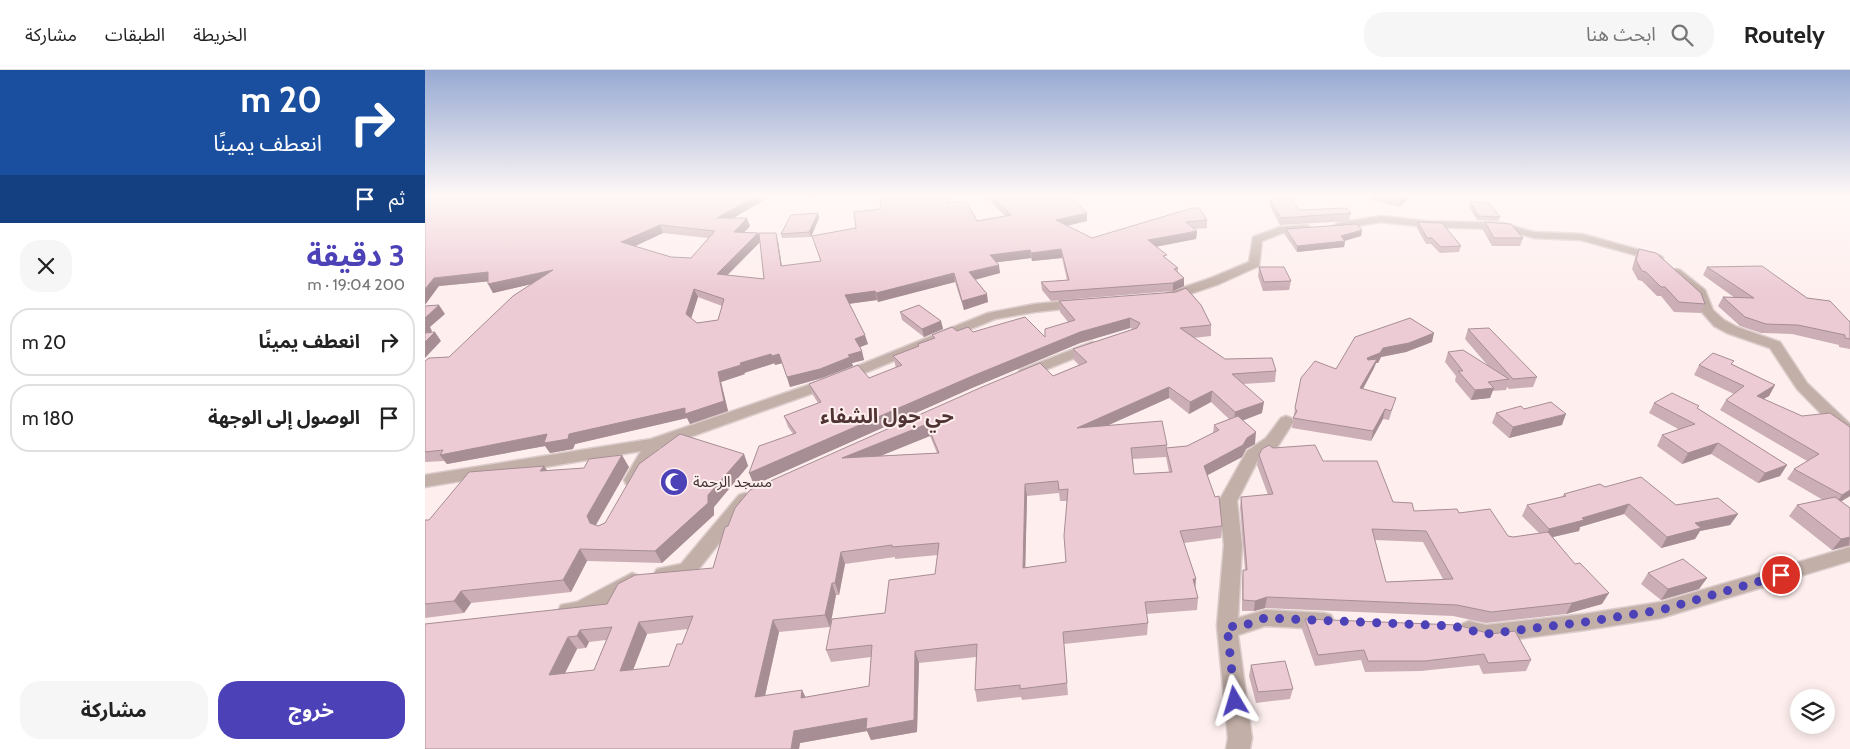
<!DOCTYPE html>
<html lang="ar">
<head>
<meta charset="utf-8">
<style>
	:root { --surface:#fff; --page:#f6f6f6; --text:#222; --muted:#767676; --line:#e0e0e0; --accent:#4c41b7 }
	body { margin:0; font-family:Cabin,"Noto Sans Arabic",sans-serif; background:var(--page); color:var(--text); direction:rtl; height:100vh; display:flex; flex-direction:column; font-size:19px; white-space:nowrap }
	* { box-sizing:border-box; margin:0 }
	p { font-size:16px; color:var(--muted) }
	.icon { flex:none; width:28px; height:28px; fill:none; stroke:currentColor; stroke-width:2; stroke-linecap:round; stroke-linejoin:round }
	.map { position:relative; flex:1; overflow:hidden; direction:ltr }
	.panel { display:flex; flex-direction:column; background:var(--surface); width:425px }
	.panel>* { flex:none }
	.banner { background:#1a4fa0; color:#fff; overflow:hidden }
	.fabs { position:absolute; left:1365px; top:619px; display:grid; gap:10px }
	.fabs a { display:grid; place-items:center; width:45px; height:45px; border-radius:50%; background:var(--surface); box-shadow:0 2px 12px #0003; font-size:25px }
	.pin { position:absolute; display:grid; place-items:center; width:42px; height:42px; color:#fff; margin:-21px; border:2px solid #fff; border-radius:50%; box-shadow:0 1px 5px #0007 }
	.me { position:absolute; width:55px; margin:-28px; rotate:353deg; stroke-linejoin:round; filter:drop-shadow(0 0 4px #0008) }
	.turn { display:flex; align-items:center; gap:18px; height:105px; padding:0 20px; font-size:22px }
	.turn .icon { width:65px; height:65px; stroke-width:2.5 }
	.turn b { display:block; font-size:35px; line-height:42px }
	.then { display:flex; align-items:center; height:48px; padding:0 20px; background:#0003; gap:10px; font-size:19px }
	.round { display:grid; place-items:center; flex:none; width:52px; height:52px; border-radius:20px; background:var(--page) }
	.summary { display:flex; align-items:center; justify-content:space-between; height:85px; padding:0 20px }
	h1 { font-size:30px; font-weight:700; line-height:38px; color:var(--accent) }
	.primary-button { display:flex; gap:10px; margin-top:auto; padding:10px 20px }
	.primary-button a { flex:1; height:58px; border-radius:20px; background:var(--accent); color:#fff; font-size:20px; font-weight:700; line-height:58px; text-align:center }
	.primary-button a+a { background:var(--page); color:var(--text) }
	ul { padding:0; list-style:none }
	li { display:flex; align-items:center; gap:15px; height:68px; margin:0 10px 8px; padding:0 10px; border:2px solid var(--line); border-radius:20px }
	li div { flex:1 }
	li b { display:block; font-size:19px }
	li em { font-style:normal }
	header { display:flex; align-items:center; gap:30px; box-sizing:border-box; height:70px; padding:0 25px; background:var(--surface); border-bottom:1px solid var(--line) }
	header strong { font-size:24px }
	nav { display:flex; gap:28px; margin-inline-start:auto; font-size:18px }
	.search { width:350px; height:45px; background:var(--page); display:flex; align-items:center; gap:12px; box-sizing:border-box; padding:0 18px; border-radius:20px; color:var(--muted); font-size:19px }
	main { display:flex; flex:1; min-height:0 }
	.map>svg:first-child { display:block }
</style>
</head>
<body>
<header>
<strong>Routely</strong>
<div class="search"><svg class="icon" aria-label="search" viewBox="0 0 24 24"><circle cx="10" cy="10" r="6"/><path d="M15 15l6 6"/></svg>ابحث هنا</div>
<nav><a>الخريطة</a><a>الطبقات</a><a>مشاركة</a></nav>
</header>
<main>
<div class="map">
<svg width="1425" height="679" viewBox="0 0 1425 679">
	<rect width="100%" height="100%" fill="#feefee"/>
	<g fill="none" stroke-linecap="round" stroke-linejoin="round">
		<defs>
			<g id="minor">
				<path d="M956,146L1001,151L1077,153L1109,162L1157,164L1236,186L1238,188L1232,191L1156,170L1109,168L1076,159L1001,157L956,152L913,159L908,156L913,153Z"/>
				<path d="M880,155L884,156L885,158L884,160L857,163L837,171L834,196L794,214L750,229L746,230L740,226L742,223L786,208L824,192L828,167L855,157Z"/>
				<path d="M1251,199L1255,200L1280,220L1288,240L1299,250L1312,257L1355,272L1382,313L1425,354V368L1419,367L1372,319L1345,278L1302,263L1289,256L1276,241L1270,224L1245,202Z"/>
				<path d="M653,230L657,231L659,234L657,237L610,242L570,249L408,316L234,378L213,414L207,416L201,414L199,410L216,381L0,417V405L226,369L398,310L563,243L610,234Z"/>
				<path d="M667,272L672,273L674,276L672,279L605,306H595L593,303L595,300Z"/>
				<path d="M861,346L866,348L869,351L853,376L834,388L812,431L817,475L813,548L840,540L899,543L906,545L909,551L906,557L899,559L840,556L813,565L827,668L825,679H801L803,668L792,556L799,475L794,431L822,381L841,368L856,348Z"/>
				<path d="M320,423L326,425L329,429L326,433L269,505L239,511L232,509L229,504L232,499L256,494L314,425Z"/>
				<path d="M1425,477V491L1236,548L1160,560L1061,573L1037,566L1034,560L1037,554L1044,551L1061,555L1160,544L1236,532Z"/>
				<path d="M207,503L214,506L217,511L214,516C193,528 160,555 136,547L133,541L136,535L152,532Z"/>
			</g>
		</defs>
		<use href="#minor" stroke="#dccdcc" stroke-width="3"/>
		<use href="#minor" fill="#c2afa8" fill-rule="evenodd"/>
	</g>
	<g fill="#ccafb6" fill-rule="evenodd">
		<path d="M0,126H346L308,148L325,156L319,162L333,163L334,166L353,171L357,196L396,191L387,166L431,158L455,139L516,126V129H523L524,133L552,151L580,146L560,126H645L662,151L642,156L667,168L767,138L782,150V158L769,159L772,161L771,169L731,177L742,189L753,198V202L759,208V216L748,221L626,231L617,220L616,212L642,210L637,188L607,191L606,188L572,192L575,203L550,209L563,232L539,240L530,212L453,232L452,230L424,234L443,274L435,277L439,290L427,293L428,296L397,308L365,317L357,293L350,295V293L319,303L320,304L296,312L303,341L265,354L262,348L150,374L148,379L125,383L120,376L22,394L19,391L0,392V291L24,287L106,214L68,223L63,211L14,216ZM238,163L283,168L266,188L246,187L209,176ZM335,172L339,209L303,205ZM273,227L297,236L293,250L272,253L266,248Z"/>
		<path d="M949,126H986L974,137L948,130Z"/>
		<path d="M845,130L874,140L926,143L924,151L855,155L845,137Z"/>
		<path d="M1045,132L1075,147L1073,151L1052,150L1044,137Z"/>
		<path d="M393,143L394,148L386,167L357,168L356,164Z"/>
		<path d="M993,152L1036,176L1034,182L1015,183L1006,174H1001L992,158Z"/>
		<path d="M1060,152L1098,168L1095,176H1067L1058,160Z"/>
		<path d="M861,159L937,160L936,166L920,171L919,177L872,182L860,165Z"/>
		<path d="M1214,179L1280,234L1276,243L1249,242L1236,226H1232L1217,211L1213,210L1207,199L1210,188Z"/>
		<path d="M834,197L866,211L864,220L838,221L833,206Z"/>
		<path d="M1282,197L1382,228L1425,252V279L1414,277V275L1367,264L1336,263L1315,256L1293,236L1298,227L1310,228L1278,205Z"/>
		<path d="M634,231L786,255V266L768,268L800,289L851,301L850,312L818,314L837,343L818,350L830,374L821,379L817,387L782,405L797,456L796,468L759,473L773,528L772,540L721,544L723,553L722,565L639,574L643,625L597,630L596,627L552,632L550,620L551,587L494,593L492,662L446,670L442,661L375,673L374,679H0L182,534L288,498L303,456L325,420L628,306L654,295L649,290L648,279L708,259L705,258L655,273L547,318L329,415L368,364L363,357L359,346L393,333L388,325L384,314L444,308L471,298L468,286L493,276V274L508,268L507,265L532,261L620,267L643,252L635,242ZM744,328L764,344L786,332L804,349L789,355L788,363L762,376L742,378V375L684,355ZM505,366L512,383L454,386ZM741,387L744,402L709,404L708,389ZM634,423L635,431H642L641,492L600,498L602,426ZM513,485L510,504L460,543L401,580L406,592L446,587L444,616L380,627L377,620L340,626L354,562L405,557L411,525H414L420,494L470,487V489ZM263,559L257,574L244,596L208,600L222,564ZM181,570L169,600L140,603L152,579L161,578L164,572Z"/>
		<path d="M475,242L516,251L518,259L499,267L477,250Z"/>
		<path d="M1043,259L1112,307L1108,317L1084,319L1082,317L1081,320L1067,321L1065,328L1046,330L1030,311L1031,306L1020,292L1023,282L1064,297L1040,269Z"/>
		<path d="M1007,272L981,282L956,287L953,293H951L949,298L938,319L968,337L964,350L958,349L946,371L867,358L870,338L911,299Z"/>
		<path d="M1307,294L1350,315L1344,326L1338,329L1377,346L1425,426L1416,431L1425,438V476L1407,480L1364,446L1372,435L1398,430L1362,409L1369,399L1382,391L1295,340L1301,330L1309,324L1269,305L1274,295Z"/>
		<path d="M1229,333L1272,338L1362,395L1355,406L1333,413L1286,384L1257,394L1232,376L1237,365L1255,360L1224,343Z"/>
		<path d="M1071,343L1137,355L1084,368L1067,353Z"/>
		<path d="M848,378L898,391L968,432L989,441L1034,443L1083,466L1088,467L1114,463L1097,446L1102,435L1137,427L1139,424L1180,417L1251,435L1313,444L1305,455L1275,461L1270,469L1236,478L1199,444L1155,457L1154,461L1128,467L1177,534L1141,544L1061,553L1028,546L840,538L829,541H817V511L818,500H820L815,437L816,427L843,425L832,395L834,385ZM950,470L998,472L1018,509L961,512Z"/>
		<path d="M319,384L323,396L289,437V445L237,493L162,491L146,522L46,533L39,543L0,548V450H4L123,401L204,397L171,455L173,456Z"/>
		<path d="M1223,503L1282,508L1274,519L1236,530L1216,514Z"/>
		<path d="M880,549L1106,590L1101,601L1058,604L1054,595L996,601L940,602L936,590L890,596L877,559Z"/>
		<path d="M826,595L868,619L865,629L831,633L824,606Z"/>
	</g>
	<g fill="#a68e94">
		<path d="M331,126H346L295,156L292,148Z"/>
		<path d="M387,126H394L388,129Z"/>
		<path d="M979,126H986L974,137L976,128Z"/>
		<path d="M393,143L394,148L386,167L384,162Z"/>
		<path d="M662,143V151L631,158V150Z"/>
		<path d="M322,148L325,156L312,170L309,162Z"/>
		<path d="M235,155L238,163L200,181L196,172Z"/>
		<path d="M937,160L936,166L918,171H920L919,177L872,182V176L916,166Z"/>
		<path d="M772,161L771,169L723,178V170Z"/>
		<path d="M333,163L336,171L295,212L292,204Z"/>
		<path d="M351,163L353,171L358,205L356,196Z"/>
		<path d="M636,179L637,188L607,191L606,183Z"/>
		<path d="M605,180L606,188L566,193L565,185Z"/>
		<path d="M574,195L575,203L546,211L544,202Z"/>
		<path d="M128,200L133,208L68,223L63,214Z"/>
		<path d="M63,202L68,211L14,216L0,235V219L9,208Z"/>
		<path d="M529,203L530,212L453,232L451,223Z"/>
		<path d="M759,208V216L748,221V213Z"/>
		<path d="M269,219L273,227L265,252L261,244Z"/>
		<path d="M450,221L452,230L422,234L420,225Z"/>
		<path d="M562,224L563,232L539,240L537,231Z"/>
		<path d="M14,235L20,244L5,257L7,261L0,269V248Z"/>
		<path d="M705,248V258L655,273L547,318L329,415L324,403L545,307L655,262Z"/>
		<path d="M516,251L518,259L499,267L497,259Z"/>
		<path d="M10,262L16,271L0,288V272Z"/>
		<path d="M1009,263L1007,272L981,282L956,287L953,293H951L949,298L933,328L942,288L958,278Z"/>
		<path d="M440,265L443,274L433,278L430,269Z"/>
		<path d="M437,281L439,290L427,293L428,296L397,308L365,317L362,307L423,285Z"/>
		<path d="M346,284L350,293L319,303L320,304L296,312L303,341L265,354L262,348L150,374L148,379L125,383L120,376L22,394L15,385L122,364H144L315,293Z"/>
		<path d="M354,284L358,293L350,295L347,286Z"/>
		<path d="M1350,315L1344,326L1326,336L1332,326Z"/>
		<path d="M744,317V328L652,369V358Z"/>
		<path d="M1069,318L1065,328L1046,330L1050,320Z"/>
		<path d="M787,321L786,332L764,344L765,332Z"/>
		<path d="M839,332L837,343L809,354L810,342Z"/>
		<path d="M960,339L958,349L946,371L948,361Z"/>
		<path d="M1141,344L1137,355L1084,368L1088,357Z"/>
		<path d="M502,354L505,366L421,400L417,388Z"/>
		<path d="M831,362L830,374L821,379L817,387L779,407V396Z"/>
		<path d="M1293,373L1286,384L1257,394L1263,383Z"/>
		<path d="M319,384L323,396L289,437V445L237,493L230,481L283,425Z"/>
		<path d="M197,385L204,397L169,458L165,453L162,446Z"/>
		<path d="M1362,395L1355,406L1333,413L1340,403Z"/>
		<path d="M119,396L127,407L115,401Z"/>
		<path d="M600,414L602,426L600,510L598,498Z"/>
		<path d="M1425,420V426L1409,436L1417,425Z"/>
		<path d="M1204,434L1199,444L1155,457L1154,461L1119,469L1124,459L1157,448Z"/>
		<path d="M1313,444L1305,455L1275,461L1270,469L1236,478L1242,467L1270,453Z"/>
		<path d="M1425,467L1424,475L1407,480L1416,469Z"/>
		<path d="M155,479L162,491L146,522L138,510Z"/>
		<path d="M416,482L420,494L414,525L410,513Z"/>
		<path d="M1282,508L1274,519L1236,530L1243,519Z"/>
		<path d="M768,509H771L770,521Z"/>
		<path d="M407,513L411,525L405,557L400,545Z"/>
		<path d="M36,521L46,533L39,543L29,531Z"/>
		<path d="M1184,523L1177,534L1141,544L1147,533Z"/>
		<path d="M842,527L840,538L829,541L830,531Z"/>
		<path d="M348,550L354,562L337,639L330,627Z"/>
		<path d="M214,552L222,564L203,613L195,601Z"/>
		<path d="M155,560L164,572L161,578L152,566Z"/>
		<path d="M143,567L152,579L133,617L124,605Z"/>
		<path d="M490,581L494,593L492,662L446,670L442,661L375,673L374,679H366L369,661L442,648Z"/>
		<path d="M377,620L383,632L376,628Z"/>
	</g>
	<g fill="#edcbd4" stroke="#a68e94" fill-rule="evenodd">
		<path d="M0,126H331L292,148H322L309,162L333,163L292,204L339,209L334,163H351L356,196L396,191L387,166L431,158L429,142L455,139L456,130L516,126V129H523V133L541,131L552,151L586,145L567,126H645L662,143L631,150L667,168L767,138H774L782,150L761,152L772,161L723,170L742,185L738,186L753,198L749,199L759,208L748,213L625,222L616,212L644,210L636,179L606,183L605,180L565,185L574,195L544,202L562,224L537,231L529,203L451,223L450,221L420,225L440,265L430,269L437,281L423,285L425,287L395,299L362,307L354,284L347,286L346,284L315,293L316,295L293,302L299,331L260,344V338L144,364L143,369L119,373L122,364L15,385L18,380L0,382V291L4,288L24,287L88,226L128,200L63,214V202L9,208L0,219ZM235,155L290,161L266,188L246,187L196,172ZM269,219L299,229L293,250L272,253L261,244Z"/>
		<path d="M964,126H979L976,128Z"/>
		<path d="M865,128L874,140L921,138L926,143L856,148L845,130Z"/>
		<path d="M1045,132L1064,133L1075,147L1053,146Z"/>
		<path d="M393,143L384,162L356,164L366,145Z"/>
		<path d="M993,152L1017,153L1036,176L1016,177L1007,168H1002Z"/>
		<path d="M1060,152L1086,154L1098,168H1069Z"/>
		<path d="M932,154L937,160L916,166L920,171L872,176L861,159Z"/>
		<path d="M1214,179L1231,183L1239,190L1276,223L1280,234L1254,232L1240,217H1236L1221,202L1217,201L1211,190Z"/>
		<path d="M1337,196L1382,228L1405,231L1425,252V269L1420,268V265L1373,255L1341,254L1320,247L1298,227L1329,228L1282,197Z"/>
		<path d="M834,197H859L866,211L839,212Z"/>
		<path d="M761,218L776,235L786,255L755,258L800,289L847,288L851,301L807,304L839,332L810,342L787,321L765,332L744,317L652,358L737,351L742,375L706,378L709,404L747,402L741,378L762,376L794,360L789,355L813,346L831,362L822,368L818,375L779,396L790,427L794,426L797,456L755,461L771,509H768L773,528L720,532L723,553L638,562L642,613L595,619V615L550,620L552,574L490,581L489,650L441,659L442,648L369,661L366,679H0V554L182,534L193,514L210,505L288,498L300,457L303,456L310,438L325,420L557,317L615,293L628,306L662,292L648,279L712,258L715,253L705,248L655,262L545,307L324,403L334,376L371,363L359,346L396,332L384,314L433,295L444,308L477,295L468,286L494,276L493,274L510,268L507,265L527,257L532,261L543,257L548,262L600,247L620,267V259L650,250L634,231L751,222ZM502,354L514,383L417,388ZM633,411L634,420L643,419L639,466L641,492L598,498L600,414ZM514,473L510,504L464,510L460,543L407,549L401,580L447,575L444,616L376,628L377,620L330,627L348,550L400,545L407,513H410L416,482L467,475V477ZM268,546L257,574H252L244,596L195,601L214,552ZM187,557L169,600L124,605L143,567L152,566L155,560Z"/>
		<path d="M14,235L0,248V236Z"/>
		<path d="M494,235L516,251L497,259L475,242Z"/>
		<path d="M985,248L1009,263L984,273L958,278L955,283L942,288L943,290L952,289L935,318L971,328L966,341L960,339L948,361L868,348L872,341L870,338L876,308L890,291L911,299L930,267Z"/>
		<path d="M1064,258L1112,307L1088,309L1043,259Z"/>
		<path d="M10,262L0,272V263Z"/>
		<path d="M1038,280L1084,309L1063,312L1069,318L1050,320L1033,301H1038L1023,282Z"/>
		<path d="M1288,283L1309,291L1306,294L1350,315L1332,326L1377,346L1405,343L1425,357V420L1417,425L1369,399L1394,384L1301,330L1319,316L1274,295Z"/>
		<path d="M1247,323L1274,336L1272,338L1362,395L1340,403L1293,373L1263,383L1237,365L1270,354L1229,333Z"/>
		<path d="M1126,332L1141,344L1088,357L1071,343L1096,336L1099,339Z"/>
		<path d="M255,364L319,384L283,425V433L230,481L155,479L138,510L36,521L29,531L0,534V450H4L44,402L119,396L115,401L159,398L164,389L197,385L162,446L165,453L173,456L180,453L214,394Z"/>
		<path d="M844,375L848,378L890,375L898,391H952L968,432L987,433L989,441L1032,439L1034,443L1065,439L1083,466L1088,467L1123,462L1150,494L1155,493L1184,523L1147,533L1066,542L1032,535L842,527L830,531L818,530V500H822L816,427L848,424L834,385L837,379ZM947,459L1001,461L1028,509L961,512Z"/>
		<path d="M1216,407L1251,435L1293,428L1313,444L1270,453L1276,458L1242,467L1204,434L1157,448L1159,450L1124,459L1102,435L1141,426L1139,424L1175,414L1180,417Z"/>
		<path d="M1410,427L1425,438V467L1416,469L1372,435Z"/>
		<path d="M1258,489L1282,508L1243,519L1223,503Z"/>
		<path d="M880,549L1032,555L1066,564L1090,561L1106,590L1063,593L1059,584L1000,591H943L939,580L893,585Z"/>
		<path d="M860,591L868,619L833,622L826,595Z"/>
	</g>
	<linearGradient id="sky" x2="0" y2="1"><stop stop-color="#97a9d2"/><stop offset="0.57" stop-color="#fff8f7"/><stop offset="1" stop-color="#fff8f7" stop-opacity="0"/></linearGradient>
	<rect width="1425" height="221" fill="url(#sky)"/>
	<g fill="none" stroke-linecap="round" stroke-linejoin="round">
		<path stroke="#4c41b7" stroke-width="9" stroke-dasharray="0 16.2" d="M810,631L802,556L815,557L840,548L1028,556L1061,564L1160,552L1236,540L1356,505"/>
	</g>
	<defs>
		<symbol id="mosque-disc" viewBox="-11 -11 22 22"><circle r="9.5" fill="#4c41b7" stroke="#feefee"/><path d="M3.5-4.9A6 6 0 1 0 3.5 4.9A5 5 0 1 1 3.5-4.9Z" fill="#fff"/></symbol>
	</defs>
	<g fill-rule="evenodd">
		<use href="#mosque-disc" x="233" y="396" width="32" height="32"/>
	</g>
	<g text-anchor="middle" stroke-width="4" stroke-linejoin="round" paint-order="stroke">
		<g font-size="15" fill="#3f3131" stroke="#feefee" text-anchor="start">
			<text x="268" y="417">مسجد الرحمة</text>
		</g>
		<g font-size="20" font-weight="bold" fill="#503434" stroke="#feefee">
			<text x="462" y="353">حي جول الشفاء</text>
		</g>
	</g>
</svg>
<div class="fabs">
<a><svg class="icon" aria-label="layers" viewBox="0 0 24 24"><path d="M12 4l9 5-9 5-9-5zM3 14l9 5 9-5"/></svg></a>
</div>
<div class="pin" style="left:1356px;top:505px;background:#d93025"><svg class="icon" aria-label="arrive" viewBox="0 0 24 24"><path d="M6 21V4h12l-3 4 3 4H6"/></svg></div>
<svg class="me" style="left:810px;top:631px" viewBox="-20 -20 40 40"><path d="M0-17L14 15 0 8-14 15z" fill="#4c41b7" stroke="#fff" stroke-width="4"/></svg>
</div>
<section class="panel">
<div class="banner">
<div class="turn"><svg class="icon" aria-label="right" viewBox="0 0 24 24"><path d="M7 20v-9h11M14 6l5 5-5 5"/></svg><div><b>20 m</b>انعطف يمينًا</div></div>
<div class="then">ثم<svg class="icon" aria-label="arrive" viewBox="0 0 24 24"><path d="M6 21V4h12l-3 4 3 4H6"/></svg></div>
</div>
<div class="summary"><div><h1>3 دقيقة</h1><p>200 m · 19:04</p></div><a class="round"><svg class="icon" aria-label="close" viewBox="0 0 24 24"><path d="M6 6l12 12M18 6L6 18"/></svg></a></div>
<ul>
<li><svg class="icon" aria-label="right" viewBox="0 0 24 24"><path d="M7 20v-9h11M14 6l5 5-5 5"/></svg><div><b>انعطف يمينًا</b></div><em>20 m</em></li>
<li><svg class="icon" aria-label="arrive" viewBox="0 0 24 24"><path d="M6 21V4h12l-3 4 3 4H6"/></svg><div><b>الوصول إلى الوجهة</b></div><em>180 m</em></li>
</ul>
<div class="primary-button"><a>خروج</a><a>مشاركة</a></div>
</section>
</main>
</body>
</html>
